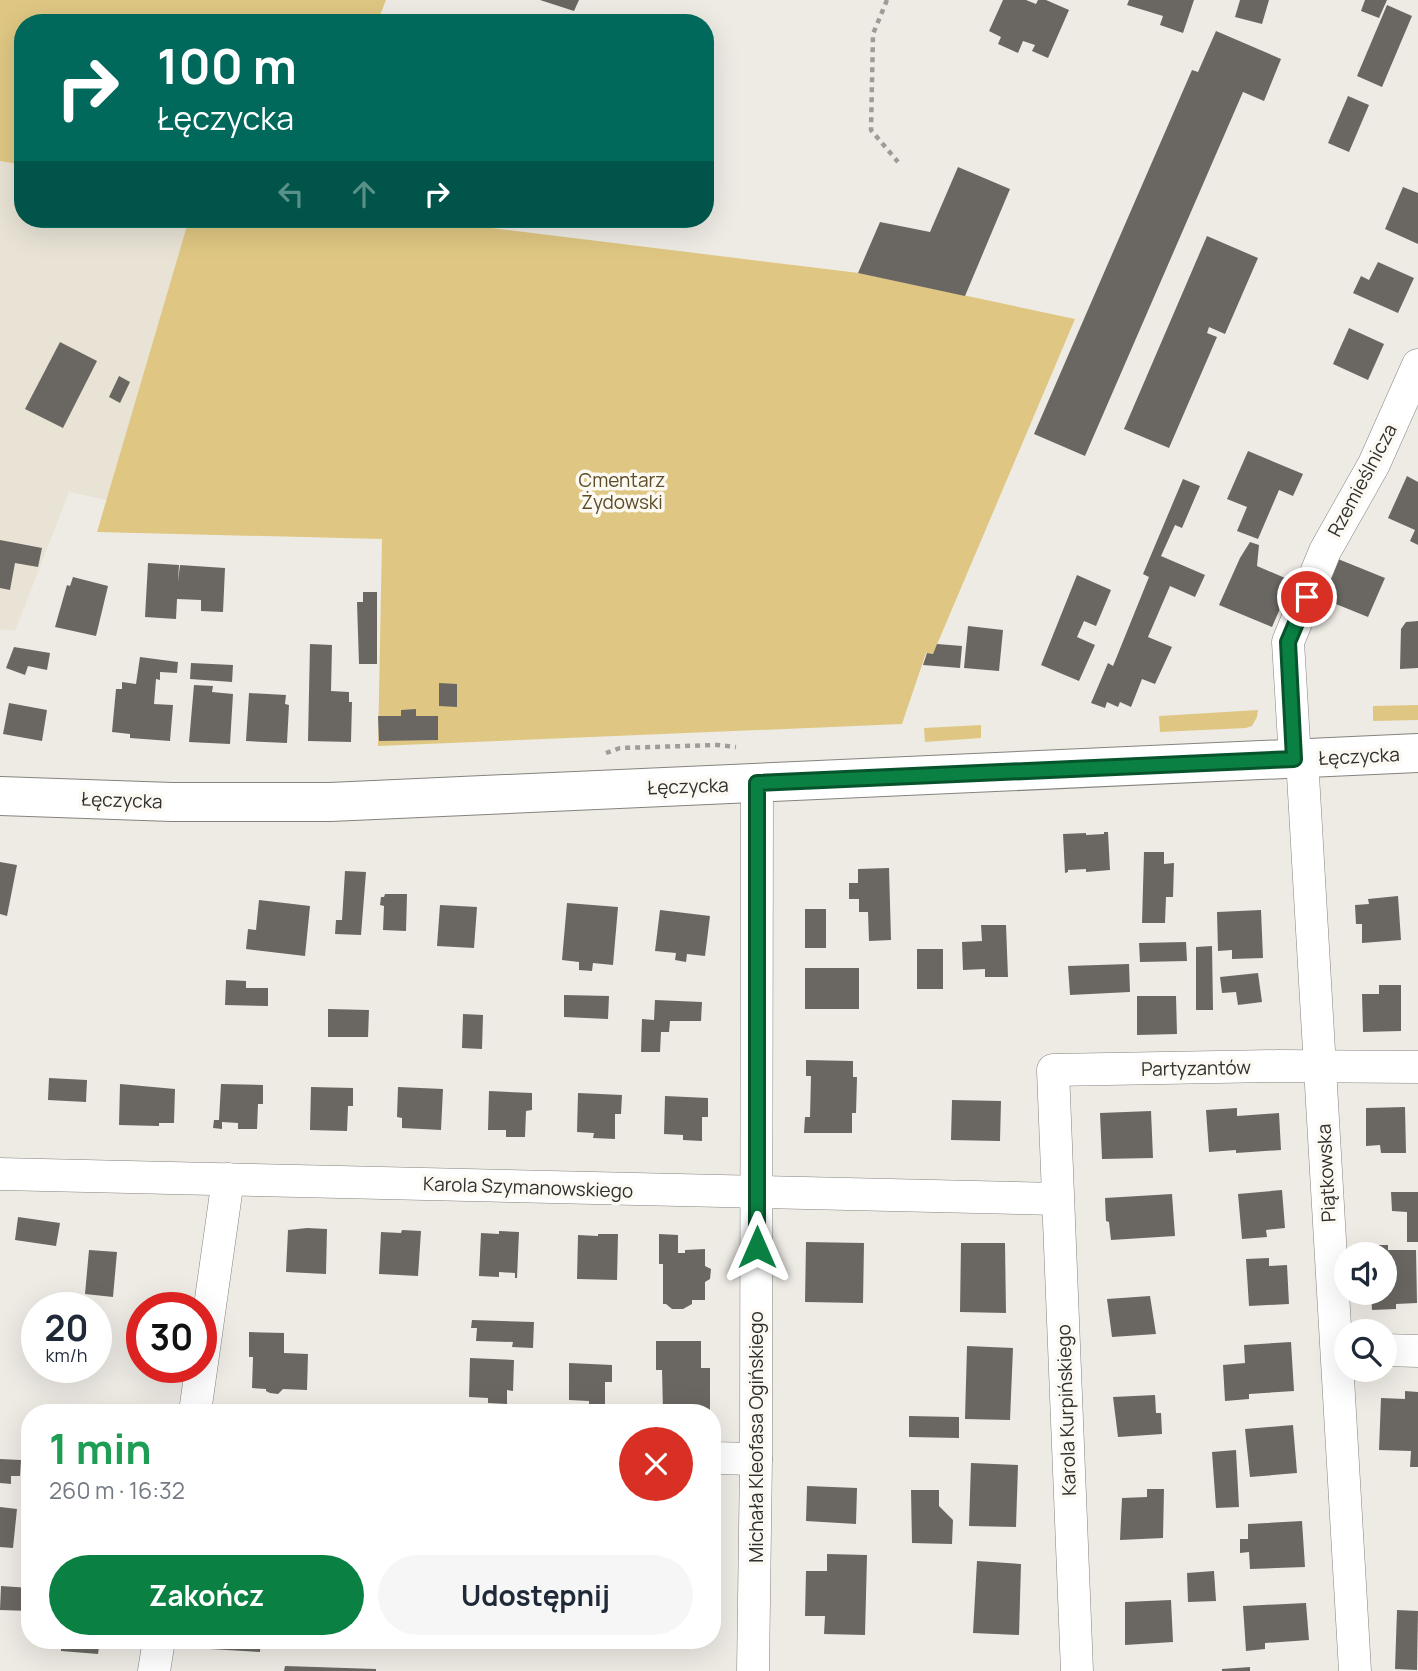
<!DOCTYPE html>
<html lang="pl">
<head>
<meta charset="utf-8">
<style>
	:root { --surface:#fff; --page:#f6f6f7; --text:#1f2937; --muted:#747a83; --accent:#0b8043 }
	body { margin:0; font-family:Manrope,sans-serif; background:var(--page); color:var(--text); height:100vh; display:flex; flex-direction:column; font-size:26px; white-space:nowrap }
	* { box-sizing:border-box; margin:0 }
	p { font-size:23px; color:var(--muted) }
	.icon { flex:none; width:38px; height:38px; fill:none; stroke:currentColor; stroke-width:2; stroke-linecap:round; stroke-linejoin:round }
	.map { position:relative; flex:1; overflow:hidden }
	.panel { position:absolute; left:21px; top:1404px; width:700px; height:245px; display:flex; flex-direction:column; background:var(--surface); border-radius:28px; box-shadow:0 7px 28px #0002 }
	.panel>* { flex:none }
	.guide { position:absolute; left:14px; top:14px; width:700px; height:214px; border-radius:28px; box-shadow:0 7px 28px #0002; background:#00695c; color:#fff; overflow:hidden }
	.tools { position:absolute; left:1334px; top:1242px; display:grid; gap:14px }
	.tools a { display:grid; place-items:center; width:63px; height:63px; border-radius:50%; background:var(--surface); box-shadow:0 7px 28px #0002; font-size:35px }
	.speed { position:absolute; left:21px; top:1292px; display:flex; gap:14px; font-size:35px; font-weight:700; text-align:center }
	.speed>* { display:grid; place-content:center; width:91px; height:91px; border-radius:50%; background:var(--surface); box-shadow:0 7px 28px #0002; line-height:1 }
	.speed small { font-size:18px; font-weight:400 }
	.speed .limit { border:10px solid #d22; background:#fff; color:#111 }
	.pin { position:absolute; display:grid; place-items:center; width:60px; height:60px; color:#fff; margin:-30px; border:4px solid #fff; border-radius:50%; box-shadow:0 2px 7px #0007 }
	.me { position:absolute; width:77px; margin:-38px; rotate:0deg; stroke-linejoin:round; filter:drop-shadow(0 0 5px #0008) }
	.turn { display:flex; align-items:center; gap:24px; height:147px; padding:0 28px; font-size:32px }
	.turn .icon { width:91px; height:91px; stroke-width:2.5 }
	.turn b { display:block; font-size:49px; line-height:60px }
	.lanes { display:flex; align-items:center; height:66px; padding:0 28px; background:#0003; justify-content:center; gap:35px; direction:ltr }
	.lanes .off { opacity:.35 }
	.round { display:grid; place-items:center; flex:none; width:74px; height:74px; border-radius:37px; background:var(--page) }
	.summary { display:flex; align-items:center; justify-content:space-between; height:119px; padding:0 28px }
	h1 { font-size:42px; font-weight:700; line-height:52px; color:#1e9e55 }
	.action { display:flex; gap:14px; margin-top:auto; padding:14px 28px }
	.action a { flex:1; height:80px; border-radius:42px; background:var(--accent); color:#fff; font-size:28px; font-weight:700; line-height:80px; text-align:center }
	.action a+a { background:var(--page); color:var(--text) }
	.map>svg:first-child { display:block }
</style>
</head>
<body>
<div class="map">
<svg width="1418" height="1671" viewBox="0 0 1418 1671">
	<rect width="100%" height="100%" fill="#eeebe5"/>
	<path fill="#e8e3d5" d="M0,161L23,165V219H189L107,500L69,492L15,631L0,629Z"/>
	<g fill="#dfc783">
		<path d="M0,0H386L377,23H23V165L0,161Z"/>
		<path d="M189,219H417L859,273L1075,319L933,654L926,653L902,724L378,746L382,539L97,532Z"/>
		<path d="M1418,705V720L1373,721V706Z"/>
		<path d="M1258,710L1257,717L1252,726L1246,728L1160,732L1159,716Z"/>
		<path d="M981,725V738L925,742L924,728Z"/>
	</g>
	<g fill="#6a6762">
		<path d="M540,0H579L574,11Z"/>
		<path d="M1003,0H1026L1036,4L1038,0H1046L1069,10L1048,58L1032,51L1035,45L1023,41L1018,53L998,44L1001,37L989,31Z"/>
		<path d="M1129,0H1194L1183,33L1160,25L1163,16L1127,5Z"/>
		<path d="M1240,0H1269L1262,24L1235,17Z"/>
		<path d="M1365,0H1387L1379,18L1361,11Z"/>
		<path d="M1387,5L1412,16L1382,87L1357,76Z"/>
		<path d="M1216,31L1281,59L1264,101L1243,92L1085,456L1034,434L1192,70L1198,72Z"/>
		<path d="M1348,96L1369,105L1349,152L1328,143Z"/>
		<path d="M958,167L1010,189L965,296L858,273L880,222L930,232Z"/>
		<path d="M1403,187L1418,193V244L1385,229Z"/>
		<path d="M1207,236L1258,258L1225,334L1209,327L1207,333L1217,337L1169,448L1124,429Z"/>
		<path d="M1378,262L1414,278L1398,313L1353,293L1361,276L1369,280Z"/>
		<path d="M1349,328L1384,344L1368,380L1333,364Z"/>
		<path d="M60,342L97,361L63,428L25,409Z"/>
		<path d="M119,376L130,382L120,403L109,397Z"/>
		<path d="M1248,451L1303,474L1293,496L1279,490L1258,539L1237,531L1247,507L1227,499Z"/>
		<path d="M1407,476L1418,482V545L1410,541L1415,530L1388,518Z"/>
		<path d="M1183,479L1200,486L1182,528L1175,525L1161,556L1205,575L1195,597L1170,586L1148,637L1172,647L1155,684L1142,679L1131,707L1120,702L1118,707L1107,702L1105,708L1091,703L1108,663L1113,666L1149,577L1143,574Z"/>
		<path d="M0,540L42,548L38,567L15,563L10,590L0,588Z"/>
		<path d="M1250,542L1259,545L1257,566L1292,581L1272,627L1219,605L1240,558Z"/>
		<path d="M1338,559L1385,578L1368,617L1321,598Z"/>
		<path d="M148,563L179,565L178,582L180,565L225,568L223,612L201,611V600L177,599L176,619L145,617Z"/>
		<path d="M1077,575L1111,590L1096,626L1084,621L1077,637L1095,645L1079,681L1041,665Z"/>
		<path d="M73,577L108,586L96,636L55,627L67,585L70,586Z"/>
		<path d="M363,592H377V664H359L357,602H363Z"/>
		<path d="M1418,621V668L1400,669L1401,629L1406,622Z"/>
		<path d="M968,626L1003,630L999,671L964,668Z"/>
		<path d="M310,644L332,645L331,691L349,692V702H352L351,742L308,741Z"/>
		<path d="M937,644L962,646L960,668L923,665L927,653L933,654Z"/>
		<path d="M14,647L50,653L47,670L28,666L25,675L6,668Z"/>
		<path d="M140,657L178,662L177,673L160,672V680L156,679L154,704L173,705L170,741L130,738V734L112,732L116,689H122V682L136,684Z"/>
		<path d="M191,663L233,665L232,682L190,679Z"/>
		<path d="M439,683L457,684V707L439,706Z"/>
		<path d="M194,685L213,686L212,692L233,694L230,744L189,742Z"/>
		<path d="M249,693L286,695L285,704L289,705L287,743L246,741Z"/>
		<path d="M9,703L47,710L42,741L3,734Z"/>
		<path d="M416,709V716H438V740L379,741L378,716H401V710Z"/>
		<path d="M1104,832H1108L1110,870L1086,872V869L1068,870V872L1065,873L1063,834L1086,833V835L1104,834Z"/>
		<path d="M1144,852H1164V864L1174,863L1173,897H1166L1165,923H1142Z"/>
		<path d="M0,862L17,865L7,916L0,914Z"/>
		<path d="M889,868L891,940L869,941L868,912H859V899H849V883H858V869Z"/>
		<path d="M345,871L366,872L361,935L335,934L336,920H342Z"/>
		<path d="M385,894H407L406,931L383,930L384,906L380,905L381,897H384Z"/>
		<path d="M1398,896L1401,940L1362,943V924H1356L1355,905L1369,904L1368,899Z"/>
		<path d="M259,900L310,906L305,956L246,949L248,929L256,930Z"/>
		<path d="M567,903L618,907L613,965L593,963L592,971L579,970V962L562,960Z"/>
		<path d="M440,905L477,907L474,948L437,946Z"/>
		<rect x="805" y="909" width="21" height="39"/>
		<path d="M660,910L710,916L705,956L687,954L686,962L675,960L676,953L655,951Z"/>
		<path d="M1261,910L1263,958L1232,959V950L1218,951L1217,912Z"/>
		<path d="M981,925H1006L1008,977H985V969L963,970L962,942L982,941Z"/>
		<path d="M1186,942L1187,961L1140,962L1139,943Z"/>
		<path d="M1212,946L1213,1010H1196V947Z"/>
		<rect x="917" y="949" width="26" height="40"/>
		<path d="M1129,964L1130,992L1070,995L1068,966Z"/>
		<rect x="805" y="968" width="54" height="41"/>
		<path d="M1258,973L1262,1002L1238,1005L1236,992L1222,993L1220,977Z"/>
		<path d="M226,980L246,981V988H268V1006L225,1005Z"/>
		<path d="M1379,985H1401V1031L1363,1032L1362,994H1379Z"/>
		<path d="M564,995L609,996L608,1019L564,1017Z"/>
		<path d="M1137,996H1176L1177,1034L1137,1035Z"/>
		<path d="M655,1000L702,1002L701,1021H670L669,1032H661L660,1052H641L642,1019L654,1020Z"/>
		<path d="M328,1009L369,1010L368,1037H328Z"/>
		<path d="M463,1014L483,1015L482,1049L462,1048Z"/>
		<path d="M806,1060L853,1061V1077H857L856,1113H852V1133H804L805,1117H810L811,1076H806Z"/>
		<path d="M49,1078L87,1080L86,1102L48,1100Z"/>
		<path d="M120,1084L175,1089L174,1123H159V1126L119,1125Z"/>
		<path d="M221,1084L263,1085V1104H258L257,1129H238V1123L222,1122V1129L213,1128L214,1120H219Z"/>
		<path d="M311,1087L353,1088V1106H348L347,1131L310,1130Z"/>
		<path d="M398,1087L443,1089L441,1130L402,1128V1118L397,1117Z"/>
		<path d="M489,1091L532,1093V1110L526,1111L525,1137H506V1130H488Z"/>
		<path d="M578,1093L622,1095L621,1114H615V1139L593,1138L594,1133L577,1132Z"/>
		<path d="M665,1096L708,1098V1117H702V1141L683,1140V1135L664,1134Z"/>
		<path d="M952,1100L1001,1101L1000,1141L951,1140Z"/>
		<path d="M1405,1107L1406,1153H1381L1380,1145L1366,1146V1108Z"/>
		<path d="M1237,1108V1116L1279,1113L1281,1150L1236,1153V1150L1209,1152L1206,1110Z"/>
		<path d="M1151,1111L1153,1158L1102,1159L1100,1113Z"/>
		<path d="M1282,1190L1285,1228L1266,1230L1267,1237L1242,1239L1238,1194Z"/>
		<path d="M1391,1192H1418V1242H1407V1212L1392,1211Z"/>
		<path d="M1172,1194L1175,1236L1111,1240L1109,1222L1106,1221L1105,1198Z"/>
		<path d="M18,1217L60,1223L56,1246L15,1240Z"/>
		<path d="M307,1228L327,1229L326,1274L286,1272L288,1230Z"/>
		<path d="M402,1230L421,1231L418,1276L379,1274L381,1232L401,1233Z"/>
		<path d="M499,1231L519,1232L517,1278H515V1273L499,1272V1277L479,1276L481,1233L499,1234Z"/>
		<path d="M598,1234H618L617,1280L577,1279L578,1235L598,1236Z"/>
		<path d="M659,1234L678,1235V1253H685V1250L705,1249V1266L711,1269L710,1279L705,1282V1300H692V1304L683,1309H672L666,1304H663V1264H659Z"/>
		<path d="M806,1242L864,1243L863,1303L805,1302Z"/>
		<path d="M961,1243H1005L1006,1313L960,1312Z"/>
		<path d="M1370,1245H1388V1250H1416L1417,1303L1396,1304V1309L1372,1310L1371,1293H1384V1255H1370Z"/>
		<path d="M89,1250L117,1252L113,1297L85,1294Z"/>
		<path d="M1269,1258V1266L1287,1265L1289,1304L1249,1306L1246,1259Z"/>
		<path d="M1150,1296L1156,1334L1112,1337L1107,1299Z"/>
		<path d="M472,1320L534,1322L533,1348L512,1347L513,1342L476,1341L477,1328H471Z"/>
		<path d="M249,1332L284,1333V1353L308,1354L307,1390L283,1389L278,1394L270,1393L266,1391V1389L252,1388L253,1357H249Z"/>
		<path d="M656,1341H701V1368H710V1411H663L662,1370H656Z"/>
		<path d="M1291,1342L1294,1391L1249,1394V1399L1225,1401L1223,1365L1245,1363L1244,1345Z"/>
		<path d="M967,1346L1013,1348L1010,1420L965,1419Z"/>
		<path d="M470,1358L514,1360L513,1391L507,1390V1404L488,1403V1398L469,1397Z"/>
		<path d="M569,1363L612,1365V1382H605V1405H589V1401L569,1400Z"/>
		<path d="M1405,1391L1418,1392V1467H1410L1411,1451L1379,1450L1381,1398L1405,1399Z"/>
		<path d="M1155,1395L1156,1413H1161L1162,1434L1118,1437L1113,1397Z"/>
		<path d="M909,1416L959,1417V1438L909,1437Z"/>
		<path d="M1293,1425L1297,1473L1250,1477L1245,1429Z"/>
		<path d="M1236,1450L1239,1507L1216,1508L1212,1452Z"/>
		<path d="M0,1459L21,1460L20,1476H11V1484L0,1483Z"/>
		<path d="M971,1463L1018,1465L1016,1527L969,1526Z"/>
		<path d="M807,1486L857,1488L856,1524L806,1521Z"/>
		<path d="M1147,1489H1164L1163,1538L1120,1540L1122,1498L1147,1497Z"/>
		<path d="M911,1490H939V1506L953,1520L952,1544L912,1543Z"/>
		<path d="M0,1507L17,1509L13,1548L0,1547Z"/>
		<path d="M1302,1521L1305,1567L1250,1569L1249,1552L1240,1553V1539H1248V1524Z"/>
		<path d="M827,1554L867,1555L865,1635L824,1634L825,1616H805L806,1571H827Z"/>
		<path d="M977,1561L1021,1564L1019,1635L973,1633Z"/>
		<path d="M1214,1571L1216,1601L1188,1602L1187,1573Z"/>
		<path d="M1,1586L30,1588V1611L0,1610Z"/>
		<path d="M1171,1600L1173,1642L1125,1645V1602Z"/>
		<path d="M1306,1603L1309,1640L1265,1643V1649L1246,1651L1243,1606Z"/>
		<path d="M1397,1610L1418,1611L1417,1670L1395,1669Z"/>
		<path d="M61,1640H100L98,1654L61,1651Z"/>
		<path d="M210,1640H261L260,1652L210,1649Z"/>
		<path d="M664,1640H706V1642L664,1643Z"/>
		<path d="M285,1666L376,1669V1671H284Z"/>
		<path d="M1250,1667V1671H1222V1669Z"/>
	</g>
	<g fill="none" stroke-linecap="round" stroke-linejoin="round">
		<defs>
			<g id="street">
				<path d="M1302,758L1355,1671"/>
				<path d="M1295,759L1288,642L1325,551L1374,464L1418,365"/>
				<path d="M0,1174L1057,1199"/>
				<path d="M1384,1350L1418,1351"/>
				<path d="M195,1412L228,1179"/>
				<path d="M712,1458L756,1459"/>
				<path d="M154,1671L159,1640"/>
				<path d="M753,1671L756,1459L757,783"/>
				<path d="M1077,1671L1053,1070L1278,1066L1418,1067"/>
			</g>
			<path id="secondary" d="M0,796L172,802H330L1418,753"/>
		</defs>
		<use href="#street" stroke="#85837d" stroke-width="33"/>
		<use href="#secondary" stroke="#85837d" stroke-width="40"/>
		<g stroke="#9e9c98" stroke-width="4.5" stroke-dasharray="5 5" stroke-linecap="butt">
			<path d="M887,0L873,34L871,130L898,162"/>
			<path d="M606,753L620,748L717,745L736,747"/>
		</g>
		<use href="#street" stroke="#fff" stroke-width="32"/>
		<use href="#secondary" stroke="#fff" stroke-width="38"/>
	</g>
	<g fill="none" stroke-linecap="round" stroke-linejoin="round">
		<defs>
			<path id="route" d="M757,1247V783L1294,759L1288,642L1307,597"/>
		</defs>
		<use href="#route" stroke="#07532c" stroke-width="18"/>
		<use href="#route" stroke="#0b8043" stroke-width="12"/>
	</g>
	<g text-anchor="middle" stroke-width="7" stroke-linejoin="round" paint-order="stroke">
		<g font-size="19" fill="#5b4c25" stroke="#fbf9f2">
			<text x="622" y="487">Cmentarz<tspan x="622" dy="22">Żydowski</tspan></text>
		</g>
		<g font-size="19" fill="#31302e" stroke="#fbf9f2">
			<text transform="translate(1362 480) rotate(-62)" y="7">Rzemieślnicza</text>
			<text transform="translate(1359 756) rotate(-3)" y="7">Łęczycka</text>
			<text transform="translate(688 786) rotate(-2)" y="7">Łęczycka</text>
			<text transform="translate(122 800) rotate(2)" y="7">Łęczycka</text>
			<text transform="translate(1196 1068) rotate(-1)" y="7">Partyzantów</text>
			<text transform="translate(1326 1173) rotate(-93)" y="7">Piątkowska</text>
			<text transform="translate(528 1187) rotate(2)" y="7">Karola Szymanowskiego</text>
			<text transform="translate(1066 1410) rotate(-92)" y="7">Karola Kurpińskiego</text>
			<text transform="translate(756 1437) rotate(-90)" y="7">Michała Kleofasa Ogińskiego</text>
		</g>
	</g>
</svg>
<div class="tools">
<a><svg class="icon" aria-label="sound" viewBox="0 0 24 24"><path d="M4 9h4l5-4v14l-5-4H4zM17 9q2 3 0 6"/></svg></a>
<a><svg class="icon" aria-label="search" viewBox="0 0 24 24"><circle cx="10" cy="10" r="6"/><path d="M15 15l6 6"/></svg></a>
</div>
<div class="speed"><div>20<small>km/h</small></div><div class="limit">30</div></div>
<div class="pin" style="left:1307px;top:597px;background:#d93025"><svg class="icon" aria-label="arrive" viewBox="0 0 24 24"><path d="M6 21V4h12l-3 4 3 4H6"/></svg></div>
<svg class="me" style="left:757px;top:1247px" viewBox="-20 -20 40 40"><path d="M0-17L14 15 0 8-14 15z" fill="#0b8043" stroke="#fff" stroke-width="4"/></svg>
<div class="guide">
<div class="turn"><svg class="icon" aria-label="right" viewBox="0 0 24 24"><path d="M7 20v-9h11M14 6l5 5-5 5"/></svg><div><b>100 m</b>Łęczycka</div></div>
<div class="lanes"><svg class="icon off" aria-label="left" viewBox="0 0 24 24"><path d="M17 20v-9H6M10 6l-5 5 5 5"/></svg><svg class="icon off" aria-label="ahead" viewBox="0 0 24 24"><path d="M12 20V5M6 11l6-6 6 6"/></svg><svg class="icon" aria-label="right" viewBox="0 0 24 24"><path d="M7 20v-9h11M14 6l5 5-5 5"/></svg></div>
</div>
<section class="panel">
<div class="summary"><div><h1>1 min</h1><p>260 m · 16:32</p></div><a class="round" style="background:#d93025;color:#fff"><svg class="icon" aria-label="close" viewBox="0 0 24 24"><path d="M6 6l12 12M18 6L6 18"/></svg></a></div>
<div class="action"><a>Zakończ</a><a>Udostępnij</a></div>
</section>
</div>
</body>
</html>
